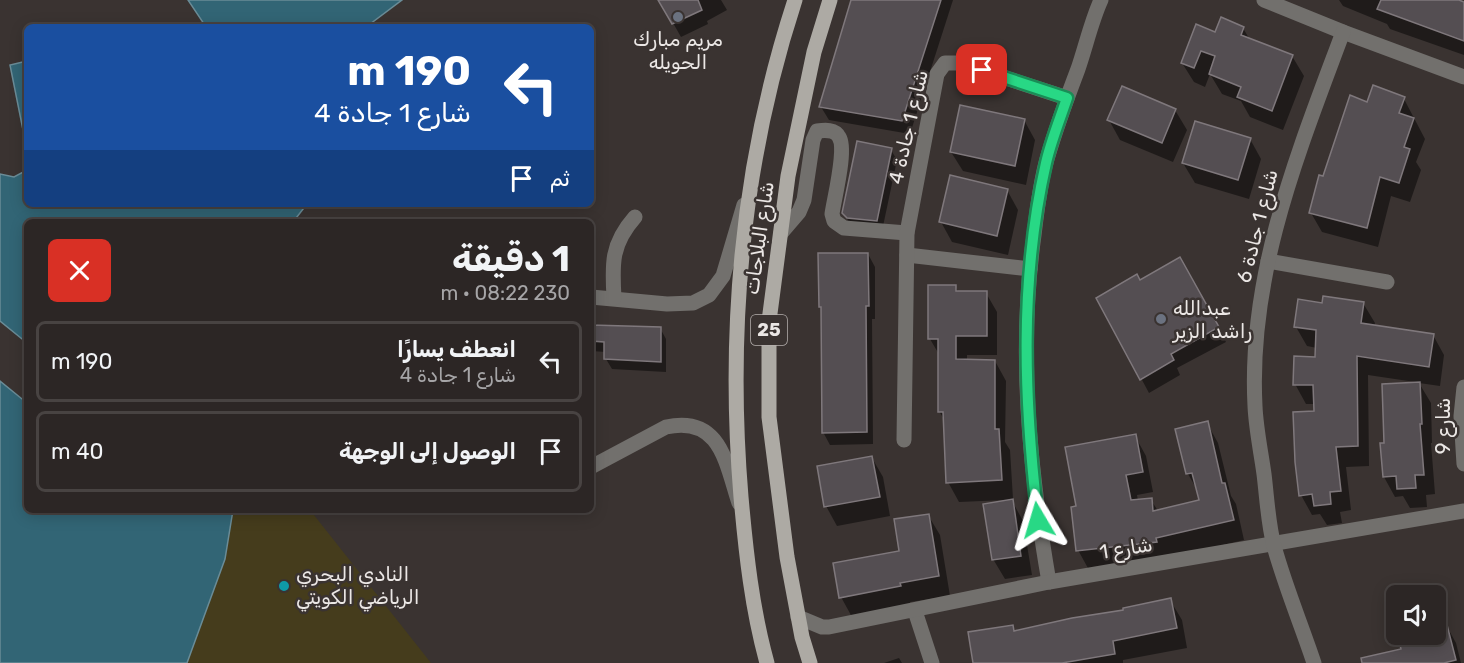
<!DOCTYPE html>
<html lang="ar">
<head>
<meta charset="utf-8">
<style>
	:root { --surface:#2c2625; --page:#342e2d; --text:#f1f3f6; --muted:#a6a5a7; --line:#484342 }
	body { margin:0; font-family:Rubik,Vazirmatn,sans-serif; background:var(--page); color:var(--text); direction:rtl; height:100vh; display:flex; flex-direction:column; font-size:22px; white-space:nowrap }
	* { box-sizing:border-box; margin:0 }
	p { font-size:20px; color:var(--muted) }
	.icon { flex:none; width:33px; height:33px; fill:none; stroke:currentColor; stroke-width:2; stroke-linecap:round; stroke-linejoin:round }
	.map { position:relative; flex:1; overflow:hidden; direction:ltr }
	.panel { position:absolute; left:24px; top:219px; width:570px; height:294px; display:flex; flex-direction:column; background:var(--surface); border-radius:9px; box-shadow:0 3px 15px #0003,0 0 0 2px var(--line); direction:rtl }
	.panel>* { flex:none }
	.hud { position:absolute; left:24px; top:24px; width:570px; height:183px; border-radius:9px; box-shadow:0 3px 15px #0003,0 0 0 2px var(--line); direction:rtl; background:#1a4fa0; color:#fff; overflow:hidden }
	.fabs { position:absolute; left:1386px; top:585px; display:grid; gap:12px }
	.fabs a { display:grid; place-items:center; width:60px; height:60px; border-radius:9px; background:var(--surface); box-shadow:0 3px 15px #0003,0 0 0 2px var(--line); font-size:30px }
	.pin { position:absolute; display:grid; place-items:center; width:51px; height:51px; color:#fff; margin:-26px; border-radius:12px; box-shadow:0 3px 9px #0006 }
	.me { position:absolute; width:66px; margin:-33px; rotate:353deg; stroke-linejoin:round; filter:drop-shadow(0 0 4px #0008) }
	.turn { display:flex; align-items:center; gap:21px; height:126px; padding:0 24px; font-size:27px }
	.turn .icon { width:78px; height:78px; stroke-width:2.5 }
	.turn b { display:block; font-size:42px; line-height:51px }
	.then { display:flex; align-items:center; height:57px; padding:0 24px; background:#0003; gap:12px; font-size:22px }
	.round { display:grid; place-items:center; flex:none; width:63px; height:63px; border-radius:9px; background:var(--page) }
	.head { display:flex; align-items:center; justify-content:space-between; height:102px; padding:0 24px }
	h1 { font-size:36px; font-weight:700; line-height:45px }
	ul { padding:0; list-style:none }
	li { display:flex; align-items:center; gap:18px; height:81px; margin:0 12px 9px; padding:0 12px; border:3px solid var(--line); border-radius:9px }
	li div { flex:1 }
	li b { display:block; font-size:22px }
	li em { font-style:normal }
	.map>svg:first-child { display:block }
</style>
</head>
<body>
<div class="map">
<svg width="1464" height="663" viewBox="0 0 1464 663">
	<rect width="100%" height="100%" fill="#3a3331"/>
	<path fill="#453c1c" d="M230,510H310L431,663H164Z"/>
	<g fill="#326575" stroke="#6a8c97" stroke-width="1.5">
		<path d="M188,0H402L366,27H210L204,24Z"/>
		<path d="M27,61V150L10,65Z"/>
		<path d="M27,170V204H307L293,222H27V343L0,321V174L14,177Z"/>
		<path d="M0,381L27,403V510H233L225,559L187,663H0Z"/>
	</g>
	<g fill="#0007">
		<path d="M660,0H721L727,10L707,21L708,24L681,37Z"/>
		<path d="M853,0H953L910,134L829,120L821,107Z"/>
		<path d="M1339,0H1455L1464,4V55L1390,29L1387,24L1343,6Z"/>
		<path d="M1243,28L1250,40L1292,56L1304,76L1283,130L1250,117L1241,101L1222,94L1210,74L1205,87L1194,82L1182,63L1216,34Z"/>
		<path d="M1404,99L1425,139L1416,162L1421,170L1410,202L1391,196L1378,247L1322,232L1311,213L1324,178L1368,103Z"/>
		<path d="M1175,110L1187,130L1173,162L1120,140L1109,120Z"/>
		<path d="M1024,120L1035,140L1026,185L963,171L951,152Z"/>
		<path d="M1250,139L1261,159L1249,199L1195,183L1183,163Z"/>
		<path d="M891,150L897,160L882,231L850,224L844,213Z"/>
		<path d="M1007,190L1018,210L1008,255L952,242L941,222Z"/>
		<path d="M868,254L875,267V319H872L873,444L830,445L823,432L822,310L820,306Z"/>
		<path d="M1180,259L1226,342L1177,368L1180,375L1149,393L1098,298L1140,282Z"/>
		<path d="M955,286L959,293H986L997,312V355H967V361H995L1006,381L1005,442L1010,450L1013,499H1011L1023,521L1032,575L1005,579L993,559L1006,500L959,502L948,482L945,421L939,411L940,356L930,339Z"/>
		<path d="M1363,303L1375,323L1374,327L1433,335L1444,355L1440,386L1419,383L1431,403L1432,443H1431L1435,494L1426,495L1427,507L1410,508L1403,496L1395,497L1384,477L1382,445H1385L1415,382L1368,375L1369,466L1346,467L1351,510L1340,512L1342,523L1327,525L1320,514L1312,515L1301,495L1315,413V404H1306L1295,384L1317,358V348L1307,346L1296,327L1323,305Z"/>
		<path d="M591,321H594L598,326L660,328L666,339V372L612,369L606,359V352L591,351Z"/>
		<path d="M1207,423L1218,443L1231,496L1236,504L1244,540L1167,558L1089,570L1078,550V508L1135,436L1146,456L1153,492L1137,495L1138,501L1151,500L1158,511L1201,502L1199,493L1188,474Z"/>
		<path d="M872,458L883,477L890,516L837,526L826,506Z"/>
		<path d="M928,515L940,535L950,596L910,602L911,606L852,617L841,597L901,552Z"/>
		<path d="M1170,600L1182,620L1187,648L1123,660V663H974L1012,627L1015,633L1125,612Z"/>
		<path d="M1445,623L1456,643L1461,663H1365L1403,650L1436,634V625Z"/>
		<path d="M899,658L902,663H884Z"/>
	</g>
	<g fill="#544e52" stroke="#7f787c" stroke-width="1.5">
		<path d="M658,0H698L702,10L672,24Z"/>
		<path d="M851,0H941L902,121L819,107Z"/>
		<path d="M1381,0H1459L1464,2V41L1377,9Z"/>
		<path d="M1221,17L1244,27L1241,35L1293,55L1272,111L1237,97L1241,87L1209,74L1215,56L1201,51L1194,68L1181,63L1196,24L1215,32Z"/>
		<path d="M1373,85L1405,97L1399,113L1414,118L1404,147L1410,149L1399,183L1380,177L1367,228L1309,213L1319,175L1323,176L1350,95L1367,102Z"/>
		<path d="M1122,86L1176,109L1162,143L1107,120Z"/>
		<path d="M960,105L1025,119L1015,166L950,152Z"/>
		<path d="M1195,121L1251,138L1238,180L1182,163Z"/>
		<path d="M857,141L892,148L877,221L847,218L842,213Z"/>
		<path d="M950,175L1008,189L997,236L939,222Z"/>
		<path d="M818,253H868L869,306H866L867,432L822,433L821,307H819Z"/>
		<path d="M1180,257L1219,327L1171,354L1174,360L1140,380L1096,298L1137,274L1140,280Z"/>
		<path d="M928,285H956V291H987V336H956V359L995,360V429H999L1002,480L946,483L943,412H938V339H928Z"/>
		<path d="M1323,296L1364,302L1361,323L1434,334L1429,367L1357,356L1358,446L1336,447L1341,491L1330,492L1331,504L1314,506L1312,494L1299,496L1295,462L1293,412L1314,411L1313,385H1293L1294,356L1315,357L1316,330L1294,327L1298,299L1322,303Z"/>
		<path d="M591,325L661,327V362L604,359V342L591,341Z"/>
		<path d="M1420,382L1422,424H1420L1424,475H1415L1416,488L1397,489L1396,476L1383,477L1380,443H1384L1382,384Z"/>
		<path d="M1208,421L1222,483H1225L1234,520L1156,538L1157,542L1076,551L1071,507L1076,506L1065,447L1136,434L1143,472L1126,475L1131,500L1152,498L1153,511L1199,500L1192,473L1186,474L1175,429Z"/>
		<path d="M872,456L880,497L824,507L817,466Z"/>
		<path d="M1013,499L1021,556L992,560L983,504Z"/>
		<path d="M929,514L939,576L900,583L901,586L839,598L833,563L899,551L894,519Z"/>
		<path d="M1171,598L1177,628L1113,641L1115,654L1062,663H973L968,632L1013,625L1014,631L1072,618L1123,610V608Z"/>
		<path d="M1446,621L1456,660L1444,663H1362L1361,658L1401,649L1397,634H1436V624Z"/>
	</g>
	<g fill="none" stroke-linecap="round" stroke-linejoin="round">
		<g stroke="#72706d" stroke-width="15">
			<path d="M1264,0L1343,32L1464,77"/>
			<path d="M781,233L799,212L804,200L813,140L817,131C825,130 835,129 839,137C847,149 834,199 832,214L834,221L844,228L907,233"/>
			<path d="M907,255L1030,269"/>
			<path d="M1268,261L1387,282"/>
			<path d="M591,297L667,304L693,303L709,295L723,276L744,205"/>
			<path d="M614,298C612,264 611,244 635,217"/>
			<path d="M1464,387L1461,416L1464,464"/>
			<path d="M904,440L907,233L937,74L945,63H960L1067,98"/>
			<path d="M591,467L666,427C721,415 726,464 739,503"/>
			<path d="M1049,582C1029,467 1018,351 1034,235C1037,210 1040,183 1047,159C1056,128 1067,98 1078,69C1086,46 1091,22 1101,0"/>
			<path d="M915,611L932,663"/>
			<path d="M798,617L822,627H829L1049,582L1464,511"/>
			<path d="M1314,663C1301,624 1285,586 1274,546C1268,523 1267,498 1264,474C1261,452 1256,429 1255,406C1248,274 1298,153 1343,32"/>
		</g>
		<g stroke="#adaaa4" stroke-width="15">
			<path d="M767,663C752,609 746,553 741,497C727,328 742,162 795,0"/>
			<path d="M810,663L802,637L787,557L769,417V321L788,176L814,52L830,0"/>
		</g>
	</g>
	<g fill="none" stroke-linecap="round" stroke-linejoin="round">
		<defs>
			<path id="route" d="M982,70L1067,98C1060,119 1051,141 1046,163C1019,281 1024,401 1038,520"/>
		</defs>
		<use href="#route" stroke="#1a8c56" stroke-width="15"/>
		<use href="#route" stroke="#28d885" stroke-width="10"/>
	</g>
	<g fill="#6b7280" stroke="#3a3331" stroke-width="2">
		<circle cx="678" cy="17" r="6"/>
		<circle cx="1161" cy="319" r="6"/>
	</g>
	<circle fill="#0f9aa8" stroke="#3a3331" stroke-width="2" cx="284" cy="586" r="6"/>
	<g text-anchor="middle" stroke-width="5" stroke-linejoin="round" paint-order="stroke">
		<rect fill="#3a3331" stroke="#b6b1af" stroke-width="1.5" x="751" y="315" width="36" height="30" rx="4.5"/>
		<g font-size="18" font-weight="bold" fill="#ebe7e5">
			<text x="769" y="336">25</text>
		</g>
		<g font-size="20" fill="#ebe7e5" stroke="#3a3331" text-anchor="start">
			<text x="678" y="46" text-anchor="middle">مريم مبارك<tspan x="678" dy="23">الحويله</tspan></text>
			<text x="1173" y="315">عبدالله<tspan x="1173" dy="23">راشد الزير</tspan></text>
			<text x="296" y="581">النادي البحري<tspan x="296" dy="23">الرياضي الكويتي</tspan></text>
		</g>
		<g font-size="20" fill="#ebe7e5" stroke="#3a3331">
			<text transform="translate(908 127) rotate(-77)" y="7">شارع 1 جادة 4</text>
			<text transform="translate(1257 226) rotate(-76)" y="7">شارع 1 جادة 6</text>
			<text transform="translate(759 238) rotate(-82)" y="7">شارع البلاجات</text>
			<text transform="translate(1443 426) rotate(-90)" y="7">شارع 9</text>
			<text transform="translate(1126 548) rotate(-9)" y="7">شارع 1</text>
		</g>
	</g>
</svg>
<div class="fabs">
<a><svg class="icon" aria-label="sound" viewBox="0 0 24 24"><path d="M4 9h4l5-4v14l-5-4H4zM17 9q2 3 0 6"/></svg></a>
</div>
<div class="pin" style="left:982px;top:70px;background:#d93025"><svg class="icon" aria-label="arrive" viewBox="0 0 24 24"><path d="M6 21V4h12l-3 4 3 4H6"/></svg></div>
<svg class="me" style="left:1038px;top:520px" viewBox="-20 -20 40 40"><path d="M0-17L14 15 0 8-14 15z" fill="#28d885" stroke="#fff" stroke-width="4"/></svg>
<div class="hud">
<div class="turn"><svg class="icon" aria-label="left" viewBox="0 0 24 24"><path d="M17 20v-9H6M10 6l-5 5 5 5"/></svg><div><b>190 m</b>شارع 1 جادة 4</div></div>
<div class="then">ثم<svg class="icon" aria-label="arrive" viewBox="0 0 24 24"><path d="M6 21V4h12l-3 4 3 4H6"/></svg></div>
</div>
<section class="panel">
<div class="head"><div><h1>1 دقيقة</h1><p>230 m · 08:22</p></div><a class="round" style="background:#d93025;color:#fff"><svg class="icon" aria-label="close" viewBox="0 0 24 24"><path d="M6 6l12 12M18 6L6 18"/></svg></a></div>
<ul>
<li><svg class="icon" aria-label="left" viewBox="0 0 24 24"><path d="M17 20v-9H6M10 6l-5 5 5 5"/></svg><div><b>انعطف يسارًا</b><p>شارع 1 جادة 4</p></div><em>190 m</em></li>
<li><svg class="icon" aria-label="arrive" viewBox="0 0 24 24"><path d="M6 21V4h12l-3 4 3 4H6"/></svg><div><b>الوصول إلى الوجهة</b></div><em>40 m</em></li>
</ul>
</section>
</div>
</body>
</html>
